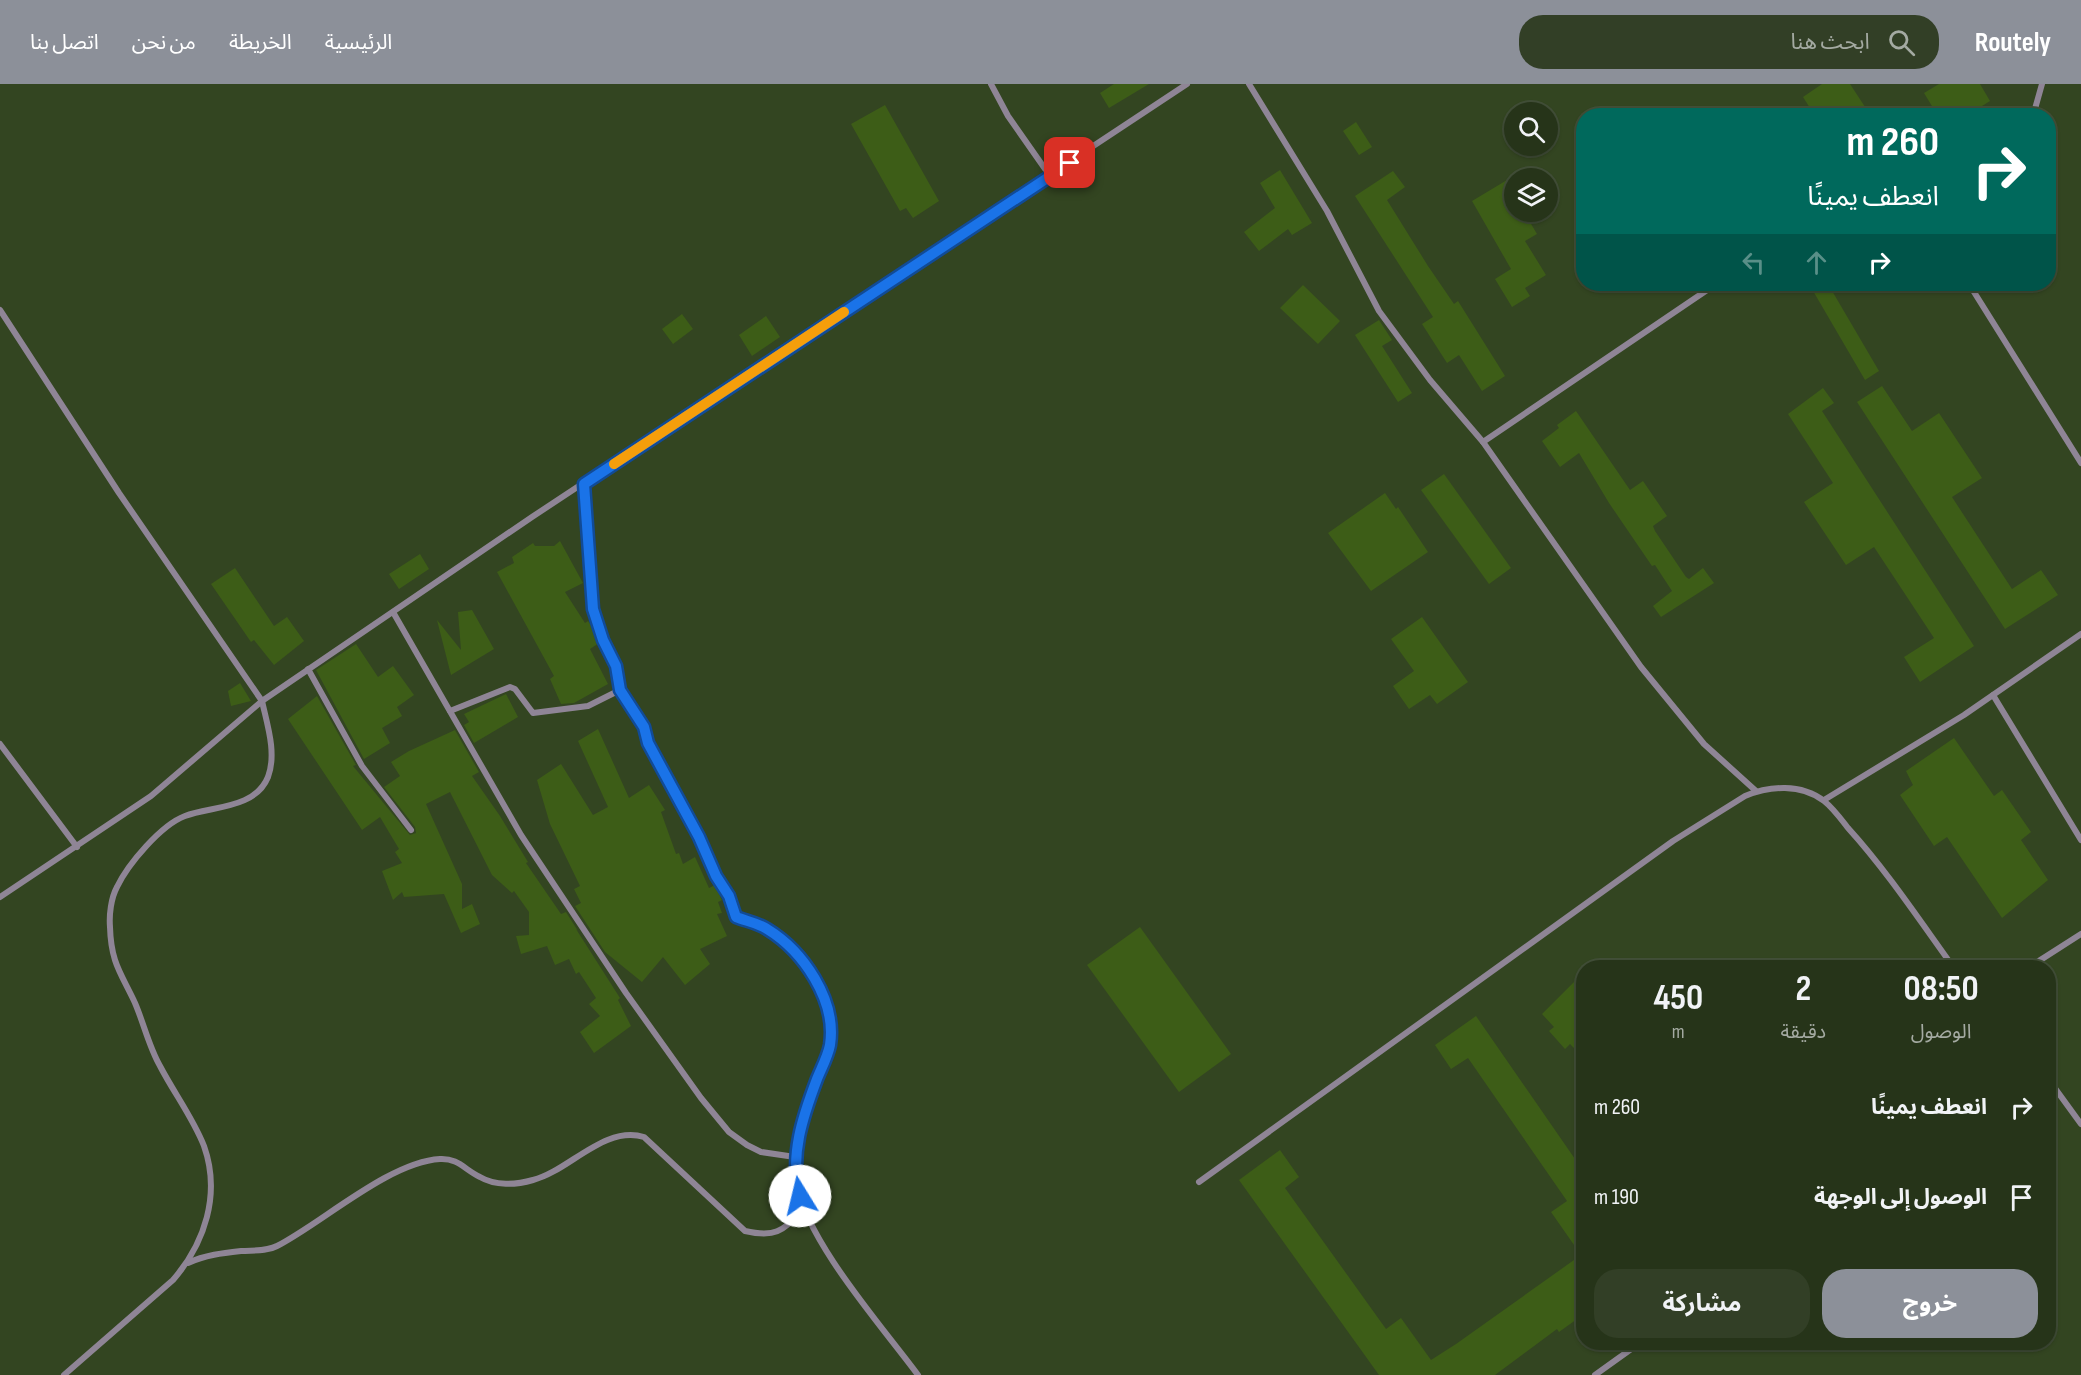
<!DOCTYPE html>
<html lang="ar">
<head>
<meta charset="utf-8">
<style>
	:root { --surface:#263419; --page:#323f26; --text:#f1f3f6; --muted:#a4aaa2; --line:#424f38; --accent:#8c9099 }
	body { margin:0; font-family:"Sofia Sans Condensed","Noto Sans Arabic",sans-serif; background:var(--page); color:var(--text); direction:rtl; height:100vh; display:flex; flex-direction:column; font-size:22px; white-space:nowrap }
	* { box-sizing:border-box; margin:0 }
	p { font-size:20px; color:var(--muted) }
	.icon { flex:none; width:33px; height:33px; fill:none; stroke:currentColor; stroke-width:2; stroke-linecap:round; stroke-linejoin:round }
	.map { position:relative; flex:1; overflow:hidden; direction:ltr }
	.details { position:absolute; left:1576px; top:876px; width:480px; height:390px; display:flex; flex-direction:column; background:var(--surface); border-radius:24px; box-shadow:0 2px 4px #0004,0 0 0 2px var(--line); direction:rtl }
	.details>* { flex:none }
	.guide { position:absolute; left:1576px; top:24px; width:480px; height:183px; border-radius:24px; box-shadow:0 2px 4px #0004,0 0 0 2px var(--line); direction:rtl; background:#00695c; color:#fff; overflow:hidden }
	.controls { position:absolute; left:1504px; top:18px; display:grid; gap:12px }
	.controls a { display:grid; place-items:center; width:54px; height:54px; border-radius:50%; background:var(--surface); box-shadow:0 2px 4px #0004,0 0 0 2px var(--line); font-size:30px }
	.pin { position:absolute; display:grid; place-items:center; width:51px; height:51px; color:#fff; margin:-26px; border-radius:12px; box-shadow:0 3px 9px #0006 }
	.me { position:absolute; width:66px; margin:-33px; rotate:351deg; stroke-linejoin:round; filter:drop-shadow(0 0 4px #0008) }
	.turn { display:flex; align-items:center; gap:21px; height:126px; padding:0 18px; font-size:27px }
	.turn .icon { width:78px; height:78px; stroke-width:2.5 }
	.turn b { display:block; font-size:42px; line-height:51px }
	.lanes { display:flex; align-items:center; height:57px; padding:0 18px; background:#0003; justify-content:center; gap:30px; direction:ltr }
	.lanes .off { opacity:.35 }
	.eta { display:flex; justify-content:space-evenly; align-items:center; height:102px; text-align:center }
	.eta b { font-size:36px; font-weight:700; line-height:42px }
	.button { display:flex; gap:12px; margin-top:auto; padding:12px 18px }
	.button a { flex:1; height:69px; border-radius:24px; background:var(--accent); color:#fff; font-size:24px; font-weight:700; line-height:69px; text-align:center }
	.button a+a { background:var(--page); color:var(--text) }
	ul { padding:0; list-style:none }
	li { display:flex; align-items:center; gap:18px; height:90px; padding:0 18px }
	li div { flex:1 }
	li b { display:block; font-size:22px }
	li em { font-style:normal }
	header { display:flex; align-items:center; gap:36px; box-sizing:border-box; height:84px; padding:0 30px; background:var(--accent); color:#fff }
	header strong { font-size:28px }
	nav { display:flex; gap:33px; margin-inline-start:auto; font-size:21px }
	.search { width:420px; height:54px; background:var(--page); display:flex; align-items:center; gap:15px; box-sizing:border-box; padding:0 21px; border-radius:24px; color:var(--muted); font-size:22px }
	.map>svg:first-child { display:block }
</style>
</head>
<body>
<header>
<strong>Routely</strong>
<div class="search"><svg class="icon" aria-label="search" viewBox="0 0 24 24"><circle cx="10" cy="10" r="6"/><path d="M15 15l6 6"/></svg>ابحث هنا</div>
<nav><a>الرئيسية</a><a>الخريطة</a><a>من نحن</a><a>اتصل بنا</a></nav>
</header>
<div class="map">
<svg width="2081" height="1291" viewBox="0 0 2081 1291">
	<rect width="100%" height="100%" fill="#334521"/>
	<g fill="#3d5d17">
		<path d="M1114,0H1149L1109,24L1100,9Z"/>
		<path d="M1822,0H1850L1871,32H1815L1803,13Z"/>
		<path d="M1939,0H1980L1990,17L1966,32H1938L1924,9Z"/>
		<path d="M885,21L939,117L913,134L906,124L900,127L851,40Z"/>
		<path d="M1356,38L1372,63L1359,71L1343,47Z"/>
		<path d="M1280,86L1312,139L1292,151L1288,145L1259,167L1244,148L1275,124L1260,99Z"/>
		<path d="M1393,87L1405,103L1387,116L1428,182L1454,220L1458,217L1505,292L1482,307L1459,271L1447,279L1422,240L1433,233L1355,112Z"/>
		<path d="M1507,96L1515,111V128H1524L1537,150L1525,157L1546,191L1525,204L1530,212L1512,223L1495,195L1511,185L1472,117Z"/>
		<path d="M1809,200H1828L1879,287L1865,296Z"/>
		<path d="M1303,201L1340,237L1318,260L1280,224Z"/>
		<path d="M682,230L693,245L673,260L662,245Z"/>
		<path d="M766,232L780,253L752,272L739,251Z"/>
		<path d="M1379,236L1392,256L1382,262L1412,309L1398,318L1355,251Z"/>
		<path d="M1882,302L1912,347L1939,329L1982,394L1952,413L2012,505L2041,486L2058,511L2005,545L1857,318Z"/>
		<path d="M1823,304L1834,319L1822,327L1974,562L1920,598L1904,573L1934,554L1874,463L1846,481L1804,418L1833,399L1788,330Z"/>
		<path d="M1576,327L1630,406L1643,397L1667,432L1653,442L1655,447L1686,493L1689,495L1703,484L1714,499L1661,533L1653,522L1672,507L1655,481L1652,482L1609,419L1579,369L1560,383L1542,357L1559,344L1557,341Z"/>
		<path d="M1444,390L1511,484L1489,500L1421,406Z"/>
		<path d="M1385,409L1396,425L1398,423L1428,468L1371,507L1328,449Z"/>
		<path d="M560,457L583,499L565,508L585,539L588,537L594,546L599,559L590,565L608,600L574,619L561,620L550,595L554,592L497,488L514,479L512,473L533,459L535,462H554Z"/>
		<path d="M420,470L429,485L399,505L389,490Z"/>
		<path d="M235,484L274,542L287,533L304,557L274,581L254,556L251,558L211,500Z"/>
		<path d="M472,526L494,565L451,591L437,536L461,566L458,528Z"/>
		<path d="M1422,533L1468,598L1437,620L1430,611L1409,625L1393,602L1414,587L1391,555Z"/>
		<path d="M356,560L378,593L393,582L414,611L397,623L402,632L382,644L390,659L364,675L316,586Z"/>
		<path d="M240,599L251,617L231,622L228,607Z"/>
		<path d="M506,610L518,633L474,659L464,641L469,638L464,630Z"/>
		<path d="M317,612L356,681L353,682L410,751L416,749L415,743L384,703L400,692L391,678L409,667L455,646L479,688L472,692L500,732L528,778L526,779L561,830L566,828L578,847L576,845L620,914L618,916L631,942L594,969L580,948L600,932L589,920L596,914L579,888L576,890L569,875L555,881L547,862L521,870L516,852L529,851V828L514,807L512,809L492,791L450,708L426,720L462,800V825L472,820L480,840L461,849L444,810L404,813L402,808L393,816L382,787L402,779L395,768L399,765L380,733L362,746L288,635Z"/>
		<path d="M598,645L629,714L649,701L665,726L661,728L676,770L679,769L683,780L695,773L709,804L715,801L722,816L718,818L722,829L717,830L727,852L700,865L710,880L685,901L663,873L642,898L605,868L575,822L581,819L574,805L580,802L550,740L537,696L561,680L593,731L608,723L578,657Z"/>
		<path d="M1954,654L1994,712L2002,706L2031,748L2021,756L2048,796L2002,834L1947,753L1934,762L1900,711L1913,701L1906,687Z"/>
		<path d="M1140,843L1231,970L1179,1008L1087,881Z"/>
		<path d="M1584,888V974L1570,960L1565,965L1549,947L1554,943L1542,930Z"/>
		<path d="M1476,932L1584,1088V1230L1559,1248L1557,1245L1495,1291H1379L1239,1096L1280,1066L1299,1093L1285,1104L1386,1245L1401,1234L1431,1276L1456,1260L1581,1171L1551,1128L1567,1117L1468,974L1451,985L1435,961Z"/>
	</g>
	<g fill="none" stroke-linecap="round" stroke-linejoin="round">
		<g stroke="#8f8596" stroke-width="6">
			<path d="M991,0L1008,32L1050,92"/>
			<path d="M1249,0L1327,127L1379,227L1430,296L1483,358L1641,583L1704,660L1756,707"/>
			<path d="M2033,32L2042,0"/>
			<path d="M1969,200L2081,379"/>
			<path d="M0,226L119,409L262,617C267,640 277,669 268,693C255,725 212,722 185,732C161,741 128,780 117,803C111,814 109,831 110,843C111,879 121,889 135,919C144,940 149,963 160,982C174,1009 193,1034 204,1062C221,1110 205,1159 173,1196L64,1291"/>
			<path d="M1483,358L1716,200"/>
			<path d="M584,400L593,525L603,556L616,582L620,606L643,643L648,659L699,753L716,792L729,811L736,833C746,837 757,839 766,845C800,864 841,922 829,963C817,1007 787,1052 796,1099C808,1159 881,1241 918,1291"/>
			<path d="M393,528L521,751L626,909L701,1014L729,1048L747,1061L761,1068L795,1073"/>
			<path d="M308,585L362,682L411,746"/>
			<path d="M1993,611L2081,756"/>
			<path d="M450,627L510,603L515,605L533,629L588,622L620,606"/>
			<path d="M0,660L77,763"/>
			<path d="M1824,716L1964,631L2081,550"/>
			<path d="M0,813L151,712L262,617L532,433L1187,0"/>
			<path d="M2028,884L2081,850"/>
			<path d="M2049,996L2081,1040"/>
			<path d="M1199,1098L1673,757L1745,712C1769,702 1801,699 1824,717C1833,724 1841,735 1848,744C1887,787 1920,837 1954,884"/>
			<path d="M188,1179C205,1171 223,1169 241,1167C252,1166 266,1168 277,1162C322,1139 389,1078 440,1075C458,1074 465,1086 480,1093C495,1102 516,1101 533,1096C569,1087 604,1041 644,1053L745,1147C776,1154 782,1147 803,1126"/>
			<path d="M1595,1291L1641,1258"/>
		</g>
	</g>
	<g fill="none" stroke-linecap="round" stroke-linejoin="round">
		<defs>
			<path id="route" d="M800,1112C789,1072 803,1032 817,995C821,985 828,972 830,961C837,916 803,867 767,845C758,839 746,837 736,833L729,812L716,792L699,753L648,659L644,643L620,606L616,582L603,556L593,525L584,400L1070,79"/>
		</defs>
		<use href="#route" stroke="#114b97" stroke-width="15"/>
		<use href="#route" stroke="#1a73e8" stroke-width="10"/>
		<path stroke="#f59e0b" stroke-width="10" d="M614,380L844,228"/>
	</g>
</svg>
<div class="controls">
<a><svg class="icon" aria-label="search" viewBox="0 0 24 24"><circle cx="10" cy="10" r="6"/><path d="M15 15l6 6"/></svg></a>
<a><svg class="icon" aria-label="layers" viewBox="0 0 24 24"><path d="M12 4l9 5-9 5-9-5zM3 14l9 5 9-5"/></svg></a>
</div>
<div class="pin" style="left:1070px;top:79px;background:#d93025"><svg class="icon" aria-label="arrive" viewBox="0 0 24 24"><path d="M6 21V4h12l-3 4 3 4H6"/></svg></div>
<svg class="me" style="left:800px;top:1112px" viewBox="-20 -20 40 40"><circle r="19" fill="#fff"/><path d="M0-13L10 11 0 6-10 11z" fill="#1a73e8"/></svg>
<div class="guide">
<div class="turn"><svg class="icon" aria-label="right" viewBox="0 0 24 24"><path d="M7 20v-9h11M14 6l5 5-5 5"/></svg><div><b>260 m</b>انعطف يمينًا</div></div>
<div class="lanes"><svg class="icon off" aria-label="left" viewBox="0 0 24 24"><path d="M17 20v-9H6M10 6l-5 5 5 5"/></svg><svg class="icon off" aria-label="ahead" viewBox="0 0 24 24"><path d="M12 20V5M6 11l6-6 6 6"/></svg><svg class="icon" aria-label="right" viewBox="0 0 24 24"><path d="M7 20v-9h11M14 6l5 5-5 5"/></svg></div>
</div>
<section class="details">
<div class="eta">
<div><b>08:50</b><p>الوصول</p></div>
<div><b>2</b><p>دقيقة</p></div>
<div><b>450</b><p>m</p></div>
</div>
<ul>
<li><svg class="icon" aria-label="right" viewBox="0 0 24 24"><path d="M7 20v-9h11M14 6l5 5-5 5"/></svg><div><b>انعطف يمينًا</b></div><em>260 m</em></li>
<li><svg class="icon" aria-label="arrive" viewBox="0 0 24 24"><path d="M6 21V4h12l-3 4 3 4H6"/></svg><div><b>الوصول إلى الوجهة</b></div><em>190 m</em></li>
</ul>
<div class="button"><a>خروج</a><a>مشاركة</a></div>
</section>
</div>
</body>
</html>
